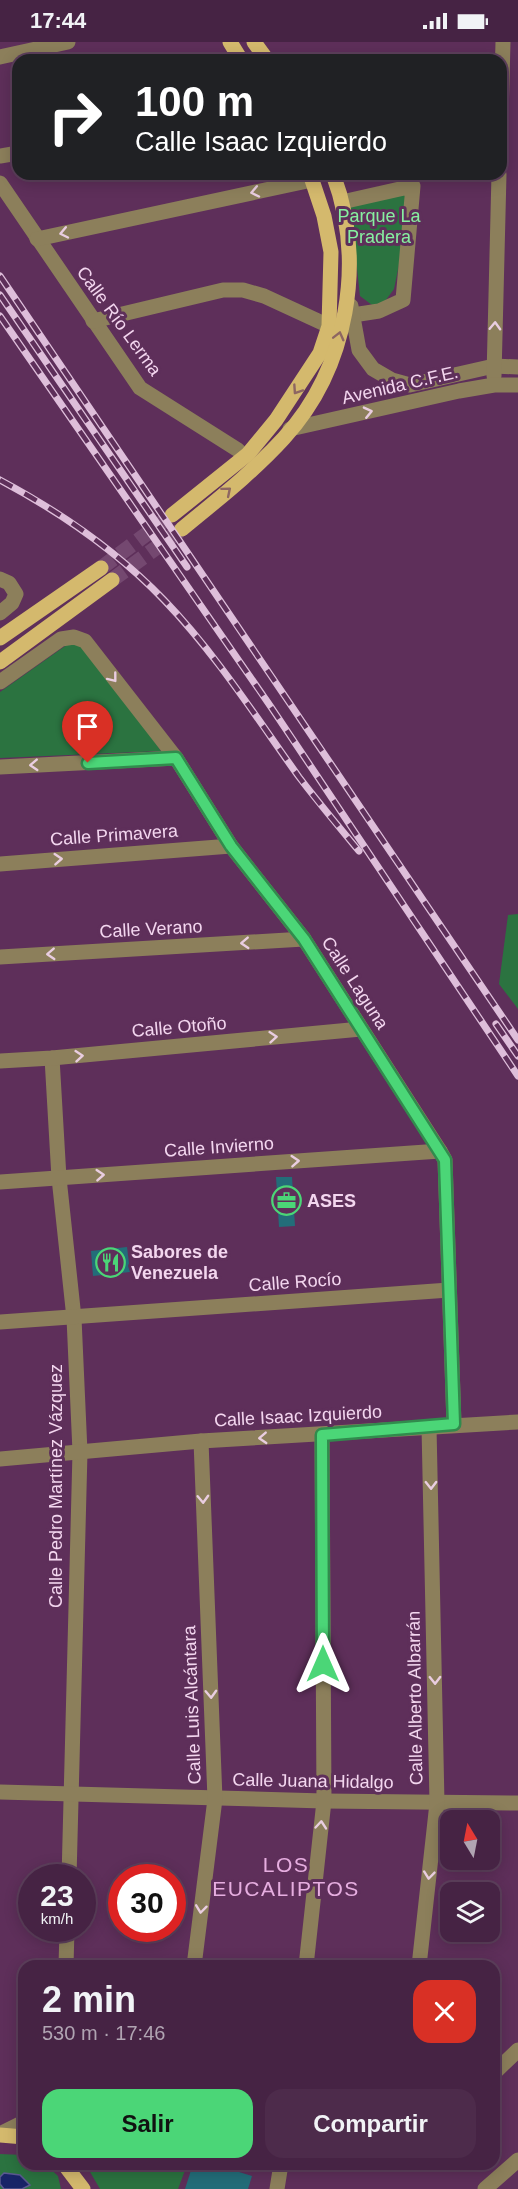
<!DOCTYPE html>
<html lang="es">
<head>
<meta charset="utf-8">
<style>
	:root { --surface:#462344; --page:#4d2b4b; --text:#f1f3f6; --muted:#b0a4b2; --line:#5e405d; --accent:#4bd677 }
	body { margin:0; font-family:Helvetica,sans-serif; background:var(--page); color:var(--text); height:100vh; display:flex; flex-direction:column; font-size:22px; white-space:nowrap }
	* { box-sizing:border-box; margin:0 }
	p { font-size:20px; color:var(--muted) }
	.icon { flex:none; width:33px; height:33px; fill:none; stroke:currentColor; stroke-width:2; stroke-linecap:round; stroke-linejoin:round }
	.map { position:relative; flex:1; overflow:hidden }
	.sheet { position:absolute; left:18px; top:1918px; width:482px; height:210px; display:flex; flex-direction:column; background:var(--surface); border-radius:18px; box-shadow:0 3px 15px #0003,0 0 0 2px var(--line) }
	.sheet>* { flex:none }
	.hud { position:absolute; left:12px; top:12px; width:495px; height:126px; border-radius:18px; box-shadow:0 3px 15px #0003,0 0 0 2px var(--line); background:#202124; color:#fff; overflow:hidden }
	.needle { width:39px; rotate:350deg }
	.fabs { position:absolute; left:440px; top:1768px; display:grid; gap:12px }
	.fabs a { display:grid; place-items:center; width:60px; height:60px; border-radius:12px; background:var(--surface); box-shadow:0 3px 15px #0003,0 0 0 2px var(--line); font-size:30px }
	.speed { position:absolute; left:18px; top:1822px; display:flex; gap:12px; font-size:30px; font-weight:700; text-align:center }
	.speed>* { display:grid; place-content:center; width:78px; height:78px; border-radius:50%; background:var(--surface); box-shadow:0 3px 15px #0003,0 0 0 2px var(--line); line-height:1 }
	.speed small { font-size:15px; font-weight:400 }
	.speed .limit { border:9px solid #d22; background:#fff; color:#111 }
	.pin { position:absolute; display:grid; place-items:center; width:51px; height:51px; color:#fff; margin:-62px -26px; border-radius:50% 50% 50% 0; rotate:-45deg; box-shadow:0 0 6px #0007 }
	.pin .icon { rotate:45deg }
	.me { position:absolute; width:66px; margin:-33px; rotate:0deg; stroke-linejoin:round; filter:drop-shadow(0 0 4px #0008) }
	.turn { display:flex; align-items:center; gap:21px; height:126px; padding:0 24px; font-size:27px }
	.turn .icon { width:78px; height:78px; stroke-width:2.5 }
	.turn b { display:block; font-size:42px; line-height:51px }
	.round { display:grid; place-items:center; flex:none; width:63px; height:63px; border-radius:18px; background:var(--page) }
	.overview { display:flex; align-items:center; justify-content:space-between; height:102px; padding:0 24px }
	h1 { font-size:36px; font-weight:700; line-height:45px }
	.action { display:flex; gap:12px; margin-top:auto; padding:12px 24px }
	.action a { flex:1; height:69px; border-radius:18px; background:var(--accent); color:#111; font-size:24px; font-weight:700; line-height:69px; text-align:center }
	.action a+a { background:var(--page); color:var(--text) }
	.status { display:flex; justify-content:space-between; align-items:center; height:42px; padding:0 30px; background:var(--surface); direction:ltr }
	.status svg { height:16px; fill:currentColor }
	.map>svg:first-child { display:block }
</style>
</head>
<body>
<div class="status"><b>17:44</b><svg viewBox="0 0 49 12"><path d="M0 12V9h3v3zM5 12V6h3v6zM10 12V3h3v9zM15 12V0h3v12zM26 1h20v11H26zM47 4h2v5h-2z"/></svg></div>
<div class="map">
<svg width="518" height="2147" viewBox="0 0 518 2147">
	<rect width="100%" height="100%" fill="#5e2f5a"/>
	<g fill="#2b7340">
		<path d="M406,152L399,223L394,247L383,262L372,263L360,254L350,163Z"/>
		<path d="M75,597L120,649L161,709L0,716V650Z"/>
		<path d="M518,872V967L499,942L508,873Z"/>
		<path d="M0,2112L24,2113V2122H45L58,2134L61,2147H0Z"/>
		<path d="M86,2123H187L178,2147H100Z"/>
	</g>
	<path fill="#182467" stroke="#5a5990" stroke-width="1.5" d="M4,2131L20,2133L30,2143L22,2147H4L0,2142V2135Z"/>
	<g fill="#236d79">
		<path d="M276,1135H292L295,1184L279,1185Z"/>
		<path d="M127,1205L130,1230L93,1234L91,1209Z"/>
		<path d="M193,2122H213L252,2134L248,2147H185Z"/>
	</g>
	<g fill="none" stroke-linecap="round" stroke-linejoin="round">
		<g stroke="#744870" stroke-width="15" stroke-dasharray="15 8" stroke-linecap="butt">
			<path d="M101,526L172,473"/>
			<path d="M112,538L182,487"/>
		</g>
		<g stroke="#8c7f5b" stroke-width="15">
			<path d="M0,15L68,0"/>
			<path d="M501,76L503,0"/>
			<path d="M0,114L18,111"/>
			<path d="M0,141L140,346L238,408"/>
			<path d="M342,160L413,144L403,258L379,269L353,273"/>
			<path d="M37,197L312,138"/>
			<path d="M351,264L359,308L373,327L392,338L410,343L494,324L518,325"/>
			<path d="M93,279L223,248H243L264,254L329,284"/>
			<path d="M494,334L499,132"/>
			<path d="M290,387L459,349L494,343H518"/>
			<path d="M0,537L9,541L16,552L12,561L0,571"/>
			<path d="M0,640L61,597L74,595L85,599L176,716L231,804L304,897L440,1109L445,1118L454,1382"/>
			<path d="M0,725L176,716"/>
			<path d="M0,822L231,804"/>
			<path d="M0,915L304,897"/>
			<path d="M52,1016L59,1136L74,1276L80,1410L69,1836"/>
			<path d="M0,1019L52,1016L361,987"/>
			<path d="M0,1140L440,1109"/>
			<path d="M0,1280L449,1248"/>
			<path d="M0,1417L201,1399L518,1380"/>
			<path d="M0,1750L324,1759L518,1761"/>
			<path d="M66,1924L67,1887"/>
			<path d="M194,1924L215,1757L201,1399"/>
			<path d="M306,1924L324,1759L322,1393"/>
			<path d="M419,1924L437,1761L429,1385"/>
			<path d="M494,2031L518,2008"/>
			<path d="M0,2092L24,2080"/>
			<path d="M277,2147L281,2122"/>
			<path d="M485,2147L518,2118"/>
		</g>
		<g stroke="#d4b96d" stroke-width="15">
			<path d="M230,0L241,18"/>
			<path d="M254,0L267,18"/>
			<path d="M172,473L248,412L276,378L320,311L329,284L331,210L324,174L310,132"/>
			<path d="M182,487C217,458 253,430 284,396C348,326 366,220 333,132"/>
			<path d="M0,596L101,526"/>
			<path d="M0,620L112,538"/>
			<path d="M0,2093L24,2095"/>
			<path d="M64,2122L83,2147"/>
		</g>
		<defs>
			<g id="rail">
				<path d="M0,234L518,998"/>
				<path d="M0,253L187,525"/>
				<path d="M0,274L271,665L518,1034"/>
				<path d="M0,438C60,470 117,509 164,558C216,612 256,675 299,735C318,760 339,785 359,809"/>
				<path d="M496,982L518,1014"/>
			</g>
		</defs>
		<use href="#rail" stroke="#debeda" stroke-width="7"/>
		<use href="#rail" stroke="#5e2f5a" stroke-width="4.5" stroke-dasharray="14" stroke-linecap="butt"/>
	</g>
	<defs><path id="oneway-chevron" d="M-2-3.5L2.5 0L-2 3.5" fill="none" stroke-width="1.6" stroke-linecap="round" stroke-linejoin="round" transform="scale(1.5)"/></defs>
	<g stroke="#e9cde0">
		<use href="#oneway-chevron" transform="translate(255 150) rotate(168)"/>
		<use href="#oneway-chevron" transform="translate(64 191) rotate(168)"/>
		<use href="#oneway-chevron" transform="translate(495 284) rotate(-88)"/>
		<use href="#oneway-chevron" transform="translate(368 370) rotate(-13)"/>
		<use href="#oneway-chevron" transform="translate(113 636) rotate(52)"/>
		<use href="#oneway-chevron" transform="translate(34 723) rotate(177)"/>
		<use href="#oneway-chevron" transform="translate(58 817) rotate(-4)"/>
		<use href="#oneway-chevron" transform="translate(245 901) rotate(177)"/>
		<use href="#oneway-chevron" transform="translate(51 912) rotate(177)"/>
		<use href="#oneway-chevron" transform="translate(273 995) rotate(-5)"/>
		<use href="#oneway-chevron" transform="translate(79 1014) rotate(-5)"/>
		<use href="#oneway-chevron" transform="translate(295 1119) rotate(-4)"/>
		<use href="#oneway-chevron" transform="translate(100 1133) rotate(-4)"/>
		<use href="#oneway-chevron" transform="translate(263 1396) rotate(177)"/>
		<use href="#oneway-chevron" transform="translate(431 1443) rotate(89)"/>
		<use href="#oneway-chevron" transform="translate(203 1457) rotate(88)"/>
		<use href="#oneway-chevron" transform="translate(435 1638) rotate(89)"/>
		<use href="#oneway-chevron" transform="translate(211 1652) rotate(88)"/>
		<use href="#oneway-chevron" transform="translate(321 1783) rotate(-85)"/>
		<use href="#oneway-chevron" transform="translate(429 1833) rotate(96)"/>
		<use href="#oneway-chevron" transform="translate(201 1867) rotate(97)"/>
	</g>
	<g stroke="#8d6662">
		<use href="#oneway-chevron" transform="translate(339 294) rotate(-76)"/>
		<use href="#oneway-chevron" transform="translate(297 348) rotate(124)"/>
		<use href="#oneway-chevron" transform="translate(227 449) rotate(-40)"/>
	</g>
	<g fill="none" stroke-linecap="round" stroke-linejoin="round">
		<defs>
			<path id="route" d="M88,721L176,716L231,804L304,897L445,1118L454,1382L322,1393L323,1622"/>
		</defs>
		<use href="#route" stroke="#318b4d" stroke-width="15"/>
		<use href="#route" stroke="#4bd677" stroke-width="10"/>
	</g>
	<defs>
		<symbol id="office-ring" viewBox="-11 -11 22 22"><circle r="9.5" fill="#5e2f5a" stroke="#4bd677" stroke-width="1.5"/><path d="M-6-3h4V-5.5h4V-3h4V5H-6ZM-1-4.5V-3h2v-1.5ZM-6 0V1H6V0Z" fill="#4bd677"/></symbol>
		<symbol id="restaurant-ring" viewBox="-11 -11 22 22"><circle r="9.5" fill="#5e2f5a" stroke="#4bd677" stroke-width="1.5"/><path d="M-5-6h1v4h1v-4h1v4h1v-4h1v5L-1.5 .5V6h-2V.5L-5-1ZM5-6V6H3V1.5H1.5Q1.5-4 5-6Z" fill="#4bd677"/></symbol>
	</defs>
	<g fill-rule="evenodd">
		<use href="#office-ring" x="270" y="1142" width="33" height="33"/>
		<use href="#restaurant-ring" x="94" y="1204" width="33" height="33"/>
	</g>
	<g text-anchor="middle" stroke-width="6" stroke-linejoin="round" paint-order="stroke">
		<g font-size="18" fill="#87f0a0" stroke="#5e2f5a">
			<text x="379" y="180">Parque La<tspan x="379" dy="21">Pradera</tspan></text>
		</g>
		<g font-size="18" fill="#f3d6ef" stroke="#5e2f5a">
			<text transform="translate(119 279) rotate(54)" y="6">Calle Río Lerma</text>
			<text transform="translate(400 343) rotate(-13)" y="6">Avenida C.F.E.</text>
			<text transform="translate(114 793) rotate(-4)" y="6">Calle Primavera</text>
			<text transform="translate(151 887) rotate(-3)" y="6">Calle Verano</text>
			<text transform="translate(355 941) rotate(57)" y="6">Calle Laguna</text>
			<text transform="translate(179 985) rotate(-5)" y="6">Calle Otoño</text>
			<text transform="translate(219 1105) rotate(-4)" y="6">Calle Invierno</text>
			<text transform="translate(295 1240) rotate(-4)" y="6">Calle Rocío</text>
			<text transform="translate(298 1374) rotate(-3)" y="6">Calle Isaac Izquierdo</text>
			<text transform="translate(56 1444) rotate(-90)" y="6">Calle Pedro Martínez Vázquez</text>
			<text transform="translate(415 1656) rotate(-91)" y="6">Calle Alberto Albarrán</text>
			<text transform="translate(192 1663) rotate(-92)" y="6">Calle Luis Alcántara</text>
			<text transform="translate(313 1739) rotate(1)" y="6">Calle Juana Hidalgo</text>
		</g>
		<g font-size="18" font-weight="bold" fill="#f3d6ef" stroke="#5e2f5a" text-anchor="start">
			<text x="307" y="1165">ASES</text>
			<text x="131" y="1216">Sabores de<tspan x="131" dy="21">Venezuela</tspan></text>
		</g>
		<g font-size="21" letter-spacing="1.5" fill="#e6aee0" stroke="#5e2f5a">
			<text x="286" y="1830">LOS<tspan x="286" dy="24">EUCALIPTOS</tspan></text>
		</g>
	</g>
</svg>
<div class="fabs">
<a><svg class="needle" viewBox="-14 -14 28 28"><path d="M0-13l5 13h-10z" fill="#e53935"/><path d="M0 13l5-13h-10z" fill="#b0a4b2"/></svg></a>
<a><svg class="icon" aria-label="layers" viewBox="0 0 24 24"><path d="M12 4l9 5-9 5-9-5zM3 14l9 5 9-5"/></svg></a>
</div>
<div class="speed"><div>23<small>km/h</small></div><div class="limit">30</div></div>
<div class="pin" style="left:88px;top:721px;background:#d93025"><svg class="icon" aria-label="arrive" viewBox="0 0 24 24"><path d="M6 21V4h12l-3 4 3 4H6"/></svg></div>
<svg class="me" style="left:323px;top:1622px" viewBox="-20 -20 40 40"><path d="M0-17L14 15 0 8-14 15z" fill="#4bd677" stroke="#fff" stroke-width="4"/></svg>
<div class="hud">
<div class="turn"><svg class="icon" aria-label="right" viewBox="0 0 24 24"><path d="M7 20v-9h11M14 6l5 5-5 5"/></svg><div><b>100 m</b>Calle Isaac Izquierdo</div></div>
</div>
<section class="sheet">
<div class="overview"><div><h1>2 min</h1><p>530 m · 17:46</p></div><a class="round" style="background:#d93025;color:#fff"><svg class="icon" aria-label="close" viewBox="0 0 24 24"><path d="M6 6l12 12M18 6L6 18"/></svg></a></div>
<div class="action"><a>Salir</a><a>Compartir</a></div>
</section>
</div>
</body>
</html>
